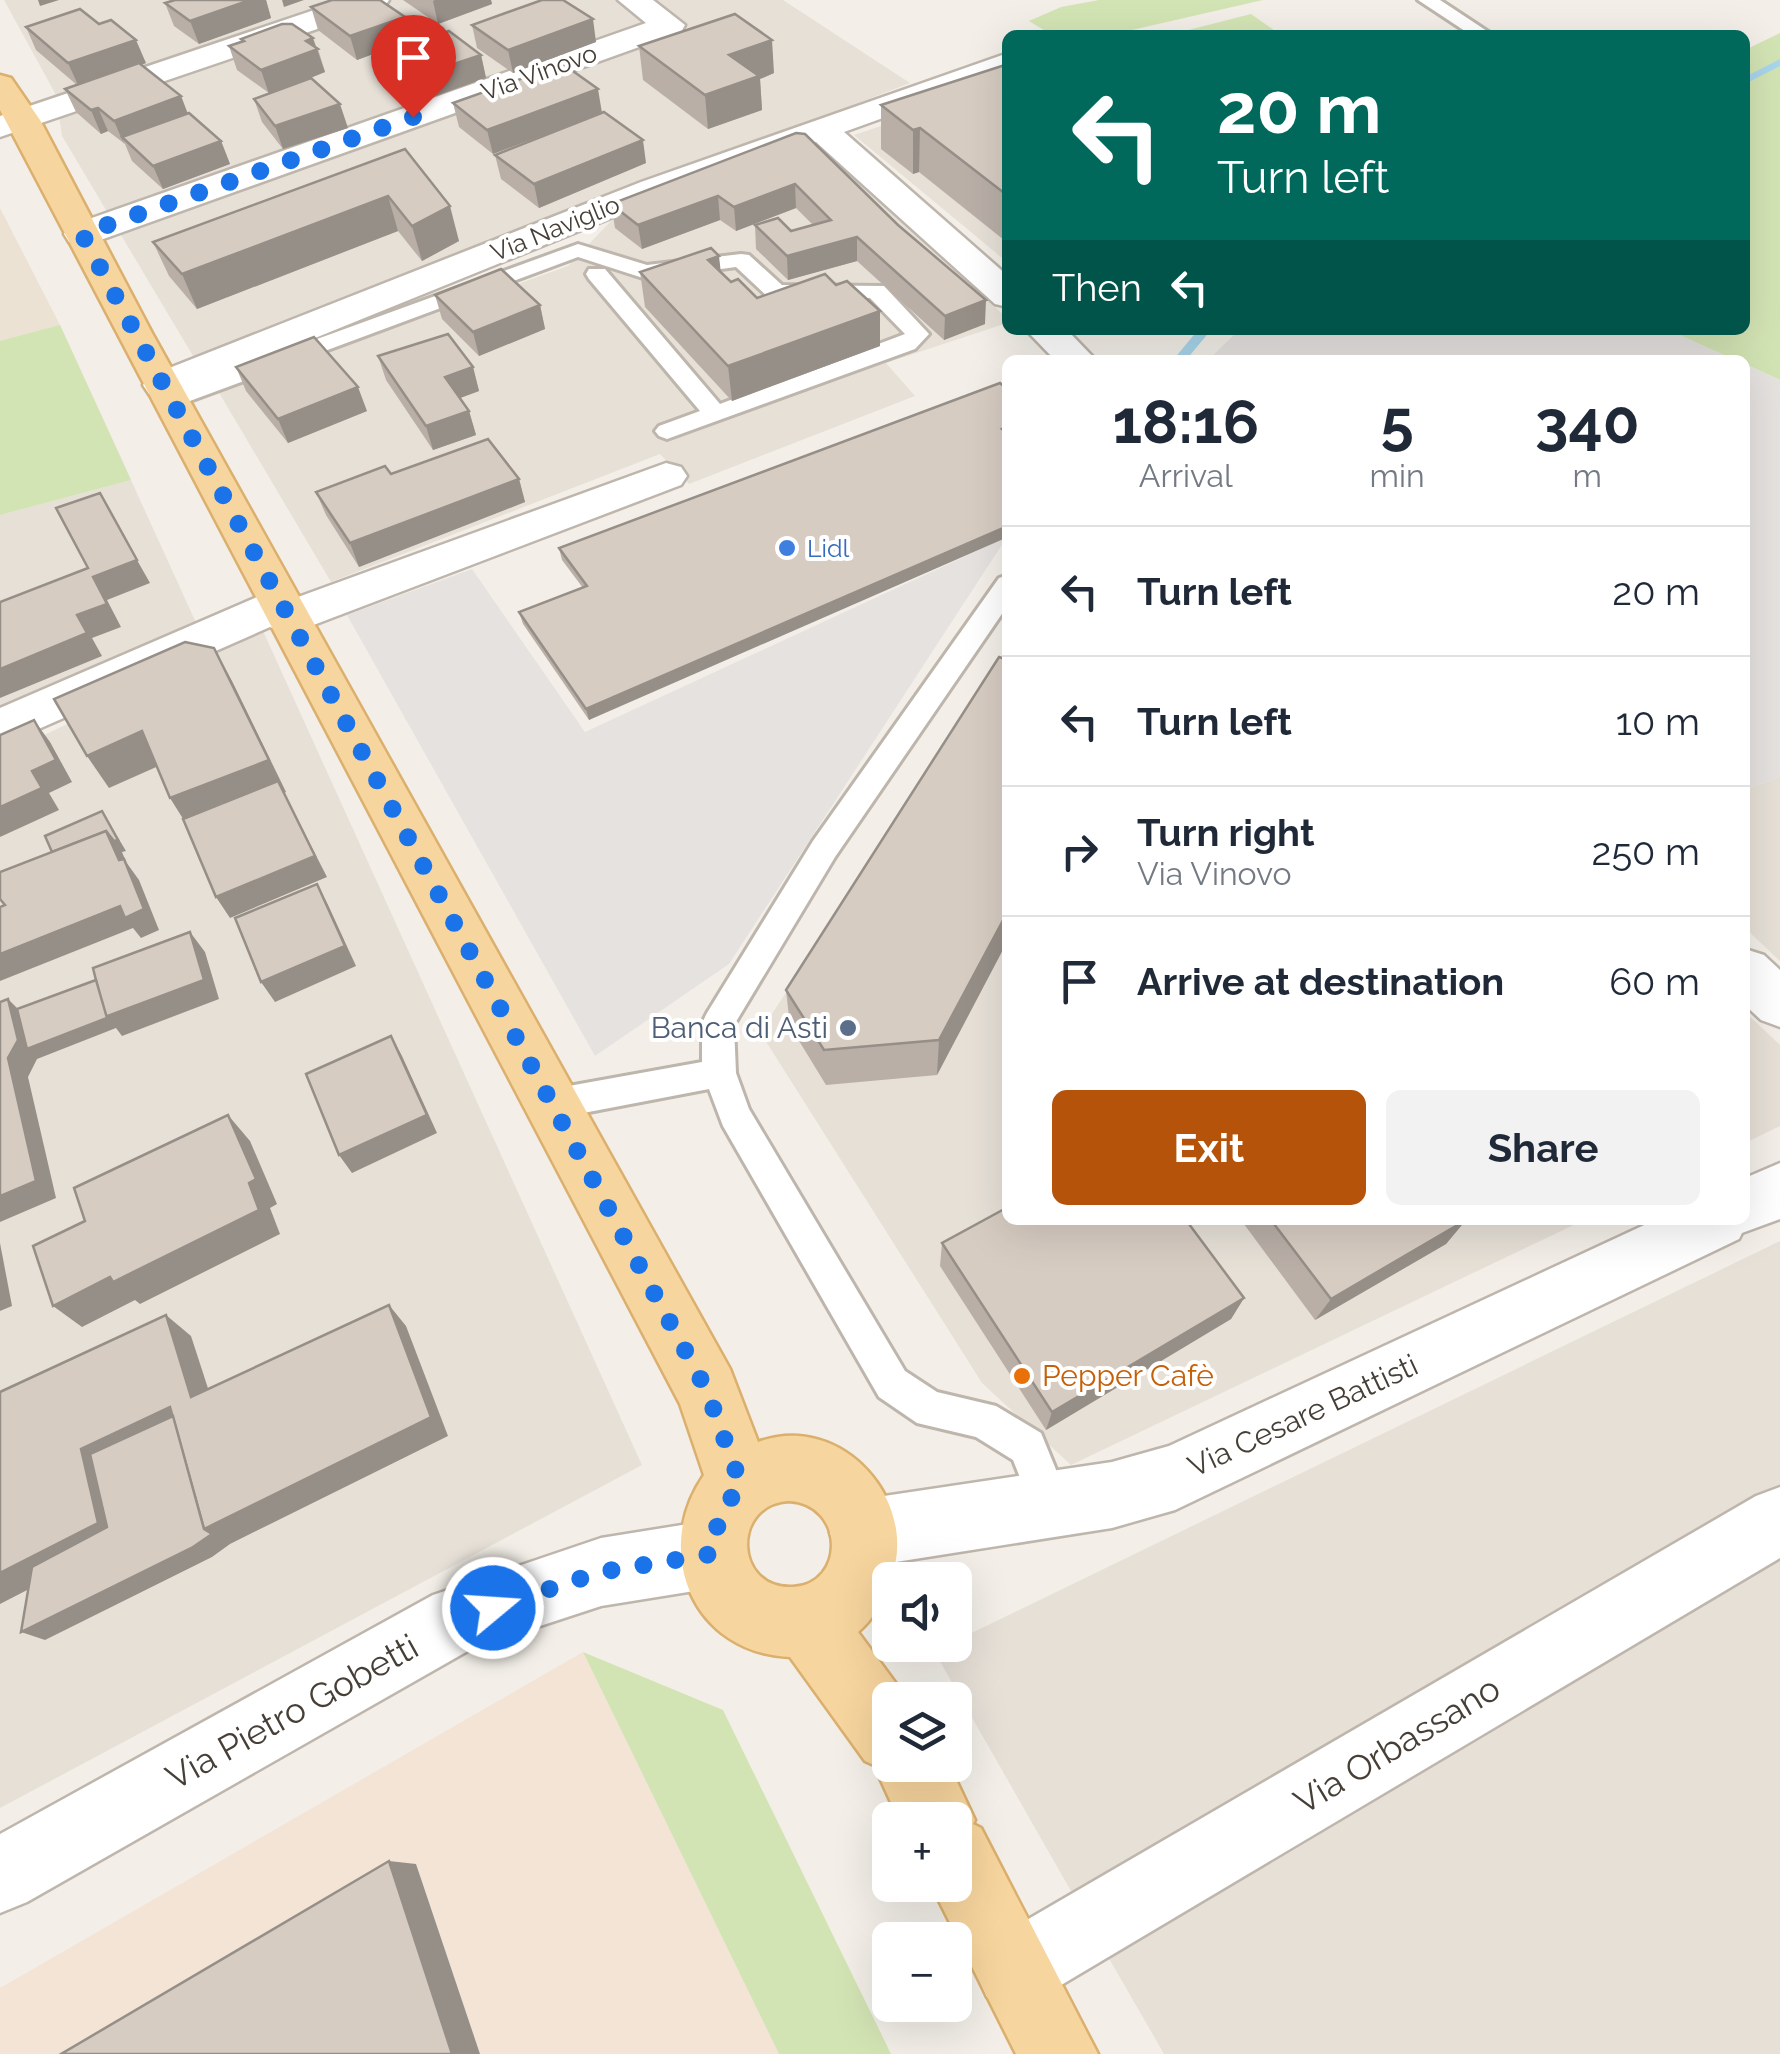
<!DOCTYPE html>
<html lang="en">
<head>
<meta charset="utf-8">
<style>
	:root { --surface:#fff; --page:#f2f2f3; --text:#1f2937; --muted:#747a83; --line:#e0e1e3; --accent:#b45309 }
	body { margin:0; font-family:Raleway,sans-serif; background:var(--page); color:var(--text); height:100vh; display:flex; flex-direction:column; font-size:38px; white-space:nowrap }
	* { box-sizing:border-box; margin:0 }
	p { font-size:32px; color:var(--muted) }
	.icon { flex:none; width:55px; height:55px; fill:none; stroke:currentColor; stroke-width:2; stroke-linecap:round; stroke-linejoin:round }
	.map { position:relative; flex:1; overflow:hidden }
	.details { position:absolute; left:1002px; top:355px; width:748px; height:870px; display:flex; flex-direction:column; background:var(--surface); border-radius:15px; box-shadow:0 10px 40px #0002 }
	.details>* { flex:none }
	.banner { position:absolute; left:1002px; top:30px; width:748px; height:305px; border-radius:15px; box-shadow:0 10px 40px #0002; background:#00695c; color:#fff; overflow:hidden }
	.buttons { position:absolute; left:872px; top:1562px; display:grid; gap:20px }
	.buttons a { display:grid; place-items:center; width:100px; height:100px; border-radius:15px; background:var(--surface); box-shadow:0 10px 40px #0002; font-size:50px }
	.pin { position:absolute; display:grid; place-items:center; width:85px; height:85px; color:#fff; margin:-102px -42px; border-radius:50% 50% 50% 0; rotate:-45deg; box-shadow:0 0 10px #0007 }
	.pin .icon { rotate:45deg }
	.me { position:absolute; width:110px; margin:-55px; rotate:72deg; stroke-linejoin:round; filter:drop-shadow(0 0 8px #0008) }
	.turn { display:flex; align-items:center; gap:35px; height:210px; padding:0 50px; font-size:45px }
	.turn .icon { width:130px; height:130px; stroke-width:2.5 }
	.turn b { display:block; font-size:70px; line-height:85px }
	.then { display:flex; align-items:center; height:95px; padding:0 50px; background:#0003; gap:20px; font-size:38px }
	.eta { display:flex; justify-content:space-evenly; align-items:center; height:170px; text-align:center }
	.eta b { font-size:60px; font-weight:700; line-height:70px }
	.primary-button { display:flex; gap:20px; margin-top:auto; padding:20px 50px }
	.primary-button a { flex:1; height:115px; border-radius:15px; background:var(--accent); color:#fff; font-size:40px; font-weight:700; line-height:115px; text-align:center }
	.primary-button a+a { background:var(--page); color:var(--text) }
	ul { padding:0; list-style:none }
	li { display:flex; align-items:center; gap:30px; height:130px; padding:0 50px; border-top:2px solid var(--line) }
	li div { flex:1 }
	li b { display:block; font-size:38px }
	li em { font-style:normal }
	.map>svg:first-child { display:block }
</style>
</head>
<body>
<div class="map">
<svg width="1780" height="2054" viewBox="0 0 1780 2054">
	<rect width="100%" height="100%" fill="#f3efe8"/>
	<g fill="#e6e0d7">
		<path d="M4,0H783L910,83L196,361L62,136L56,95Z"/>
		<path d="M1007,84V262L854,135Z"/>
		<path d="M818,144L1007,318V323L886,363L915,396L689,484L660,454L331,582L218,391L568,266L611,221Z"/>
		<path d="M131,480L197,625L0,712V515Z"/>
		<path d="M263,631L642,1465L0,1808V756Z"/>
		<path d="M1007,657L1008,1220H1584L1071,1465L982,1383L760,1032Z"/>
		<path d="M1780,777V961L1745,928V790Z"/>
		<path d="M1745,1012L1780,1045V1126L1745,1143Z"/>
		<path d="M1780,1241V1497L1079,1905L934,1651L955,1645V1641Z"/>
		<path d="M1780,1558V2054H1164L1107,1955Z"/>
	</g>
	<path fill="#f3e4d5" d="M583,1652L779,2054H0V1988Z"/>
	<path fill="#ebe2d3" d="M0,208L60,325L131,480L0,515Z"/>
	<g fill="#d3e4b4">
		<path d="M1099,0H1263L1110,35H1052L1029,21L1061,7Z"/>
		<path d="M1251,14L1281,35H1169Z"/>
		<path d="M1780,33V380L1745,364V360H1735L1668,330H1745V50Z"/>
		<path d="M60,325L131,480L0,515V341Z"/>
		<path d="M583,1652L723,1710L891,2054H779Z"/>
	</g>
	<g fill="#e5e2e0">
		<path d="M1239,330H1668L1735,360H1208Z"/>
		<path d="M1745,364L1780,380V777L1745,790Z"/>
		<path d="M1007,537L729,964L595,1056L347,615L472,569L585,732Z"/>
	</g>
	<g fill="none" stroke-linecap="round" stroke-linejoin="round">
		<g fill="#a9d6eb" fill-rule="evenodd">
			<path d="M1780,59V66L1745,84V77Z"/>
			<path d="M1198,330H1211L1186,360H1173Z"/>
		</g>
		<defs>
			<g id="service">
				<path d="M1418,0H1440L1493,35H1471Z"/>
				<path d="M578,244L647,265L741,254L749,255L782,285L884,286L929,334L915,349L667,439L659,436L655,431L659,426L700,411L589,279L586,274L589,269H605L720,404L905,334L870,298L776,299L768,297L736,267L646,279L578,257L179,405L171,407L159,400L163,395Z"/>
				<path d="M1008,575V605L835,857L734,1025L736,1073L749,1109L905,1371L937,1392L996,1406L1041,1433L1070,1504L1064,1518L1050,1524L1036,1518L1013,1460L976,1437L917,1423L879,1397L723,1126L709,1089L552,1119L540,1114L535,1104L540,1094L552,1089L702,1062V1023L707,1013L813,841L999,578Z"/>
			</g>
			<g id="minor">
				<path d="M344,0H389L385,6L0,137V116Z"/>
				<path d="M618,0H653L685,25L681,32L95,242L82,245L69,242L64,234L69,226L646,23Z"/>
				<path d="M1008,53V73L844,132L1008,276V307L995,304L816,142L665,196L177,394L163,397L149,394L143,385L149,376L641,182Z"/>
				<path d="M1026,330H1067L1096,360H1055Z"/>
				<path d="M666,463L681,467L687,476L681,485L303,629L287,634L270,627L0,746V708L264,594L280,590L298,597Z"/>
				<path d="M1745,949L1764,955L1780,970V1027L1761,1020L1745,1005Z"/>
				<path d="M1780,1163V1219L1742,1233L1739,1239L1175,1510L1112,1528L864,1567L840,1557L830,1533L840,1509L864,1499L1112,1462L1169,1446L1655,1220H1745V1178Z"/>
				<path d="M1780,1487V1558L1041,1997L1014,2009L987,1997L975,1970L987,1943L1756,1496Z"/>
				<path d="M713,1520L737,1530L747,1554L737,1578L713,1588L601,1606L473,1648L27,1902L0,1913V1834L433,1595L601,1538Z"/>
			</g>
			<path id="primary" d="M0,75L11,78L40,120L152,333L730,1369L758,1442C842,1411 922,1503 890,1581C881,1601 876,1617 858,1632L908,1700H890V1765H949L975,1820L973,1824L981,1828L1098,2054H1016L931,1885H955V1820H899L874,1765L865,1761L790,1657C693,1653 651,1552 704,1475L680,1404L0,110ZM789,1501C845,1504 846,1584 793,1587C734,1590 731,1504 789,1501Z"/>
		</defs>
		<use href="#service" stroke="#beb6ac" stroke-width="6"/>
		<use href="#minor" stroke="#beb6ac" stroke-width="5"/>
		<use href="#primary" stroke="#dbb06e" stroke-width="5"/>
		<use href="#service" fill="#fff" fill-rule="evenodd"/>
		<use href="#minor" fill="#fff" fill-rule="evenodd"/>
		<use href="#primary" fill="#f7d59e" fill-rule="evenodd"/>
	</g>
	<g fill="#b9afa7">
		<path d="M170,0H266L271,18L199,44L174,26L165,3L171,1Z"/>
		<path d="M403,0H491L492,4L438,24Z"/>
		<path d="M311,7L405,17L411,40L357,60L318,30Z"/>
		<path d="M472,25L596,42L513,73L477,48Z"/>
		<path d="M26,27L146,63L141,65L181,96L188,114L221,141L230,164L163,189L132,161L125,144L108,131L101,134L76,112L65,89L77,85L36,50Z"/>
		<path d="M241,39L316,47L318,49L325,72L311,78L348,128L283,149L262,122L254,99L269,93L237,70L229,46L242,42Z"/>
		<path d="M639,46L774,73L760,79L762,110L708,129L643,80Z"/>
		<path d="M390,51L481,55L486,78L427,99L396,74Z"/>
		<path d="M1008,64V249L1003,246L1004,240L919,172L913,174L881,149V105Z"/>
		<path d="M453,103L602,113L493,154L459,127Z"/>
		<path d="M796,133L985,324L944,340L857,261L788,280L756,249L755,225L791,231L813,225L796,208L736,231L720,220L642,249L615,228L611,204Z"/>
		<path d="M405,149L459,241L422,261L398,231L197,309L169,276L153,242Z"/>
		<path d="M495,155L646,163L539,208L501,179Z"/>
		<path d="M640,272H721L731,282L757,298L836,285L880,311V346L732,401L645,307Z"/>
		<path d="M435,295L540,305L545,329L479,356L442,319Z"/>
		<path d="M378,356L473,367L479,391L460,398L469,411L476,435L433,450L386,380Z"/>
		<path d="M236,367L367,411L288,443L246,391Z"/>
		<path d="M1008,390L589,720L523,624L519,612L583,588L562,560L559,548Z"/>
		<path d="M391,474L519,479L525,502L359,567L326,515L316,492Z"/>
		<path d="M1008,660V940L937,1075L826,1085L790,1026L786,990Z"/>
		<path d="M1241,1220H1466L1446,1244L1315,1320Z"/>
		<path d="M942,1243L1244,1298L1231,1319L1046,1430L940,1266Z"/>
	</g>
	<g fill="#968f88">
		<path d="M38,0H59L40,6Z"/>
		<path d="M250,0H266L271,18L199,44L190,21Z"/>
		<path d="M282,0H304L284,7Z"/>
		<path d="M435,0H491L492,4L438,24L433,1Z"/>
		<path d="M405,17L411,40L357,60L350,36Z"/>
		<path d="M593,19L596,42L513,73L508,50Z"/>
		<path d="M313,38L325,72L269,94L261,70L306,41Z"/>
		<path d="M136,40L146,63L79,87L68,63Z"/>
		<path d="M772,40L774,73L760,79L762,110L708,129L705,95L729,55Z"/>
		<path d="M481,55L486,78L427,99L421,75Z"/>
		<path d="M598,89L602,113L493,154L487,130Z"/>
		<path d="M181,96L190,120L122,137L124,144L114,121Z"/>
		<path d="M340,104L348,128L283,149L275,126Z"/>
		<path d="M98,108L108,131L101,134L91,110Z"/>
		<path d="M920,128L919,172L913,174V130Z"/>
		<path d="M643,140L646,163L539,208L534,184Z"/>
		<path d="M221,141L230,164L163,189L153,166Z"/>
		<path d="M795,184L796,208L736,231L734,207Z"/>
		<path d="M388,196L398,231L197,309L182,274Z"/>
		<path d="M718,196L720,220L642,249L638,225Z"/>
		<path d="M450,206L459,241L422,261L412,226Z"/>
		<path d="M857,237V261L788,280L787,256Z"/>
		<path d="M719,256L723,291L708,260Z"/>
		<path d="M986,300L985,324L944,340L945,316Z"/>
		<path d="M540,305L545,329L479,356L473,332Z"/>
		<path d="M880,311V346L732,401L728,366Z"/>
		<path d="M473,367L479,391L452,401L445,377Z"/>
		<path d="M358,387L367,411L288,443L278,419Z"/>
		<path d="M469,411L476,435L433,450L426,426Z"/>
		<path d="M519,479L525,502L359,567L350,543Z"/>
		<path d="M1008,526V537L589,720L586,709Z"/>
		<path d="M137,560L150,583L107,600L121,627L92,638L102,656L0,698V669L77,615L93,577Z"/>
		<path d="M214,648L232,681L286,792L284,793L327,877L230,918L216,897L190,830L170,798Z"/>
		<path d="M34,720L50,742L72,782L49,793L59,810L0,837V807L32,771Z"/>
		<path d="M142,731L163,764L109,788L87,756Z"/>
		<path d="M102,811L126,851L122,852L126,862L139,880L159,930L141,938L133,928L0,981V954L120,906L144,909L65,873Z"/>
		<path d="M317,884L328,905L356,966L275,1002L261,982Z"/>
		<path d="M1008,911V940L937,1075L939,1040Z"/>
		<path d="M190,932L205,952L219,999L122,1036L116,1028L37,1059L28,1077L56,1198L0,1222V1196L8,1058V999L27,1018L105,1017Z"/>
		<path d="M391,1036L402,1056L437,1133L352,1173L339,1155Z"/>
		<path d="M228,1115L250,1141L277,1204L270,1208L280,1234L140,1304L135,1300L82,1327L53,1306L249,1183Z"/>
		<path d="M1466,1220L1446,1244L1315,1320L1331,1299Z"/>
		<path d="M0,1243L12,1306L0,1311Z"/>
		<path d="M1244,1298L1231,1319L1046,1430L1052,1412Z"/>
		<path d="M389,1305L406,1326L448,1436L230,1544L212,1557L45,1640L21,1632L128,1538L0,1604V1573L81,1449Z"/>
		<path d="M166,1315L191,1336L217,1416L191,1397Z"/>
		<path d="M389,1861L416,1864L480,2054H452Z"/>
	</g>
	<g fill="#d7ccc2" stroke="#968f88" stroke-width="2.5">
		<path d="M175,0H250L190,21L165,3Z"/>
		<path d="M332,0H380L405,17L350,36L311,7Z"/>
		<path d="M542,0H563L593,19L508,50L472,25Z"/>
		<path d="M80,9L99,24L111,20L136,40L68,63L26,27Z"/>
		<path d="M735,14L772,40L729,55L759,76L705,95L639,46Z"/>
		<path d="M282,24H292L313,38L306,41L318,49L261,70L229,46L244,41L241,39Z"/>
		<path d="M449,31L481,55L421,75L390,51Z"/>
		<path d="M139,63L181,96L114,121L98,108L91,110L65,89Z"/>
		<path d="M563,64L598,89L487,130L453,103Z"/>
		<path d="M1008,64V196L920,128L913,130L881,105Z"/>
		<path d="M311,78L340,104L275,126L254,99Z"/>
		<path d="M604,112L643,140L534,184L495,155Z"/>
		<path d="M189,113L221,141L153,166L122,137Z"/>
		<path d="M796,133L805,134L898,225L986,300L945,316L857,237L787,256L755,225L778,218L791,231L831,220L795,184L734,207L718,196L638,225L611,204Z"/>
		<path d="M405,149L450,206L412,226L388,196L182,274L153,242Z"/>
		<path d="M711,248L719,256L708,260L731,282L738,279L757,298L825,274L836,285L847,281L880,311L728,366L640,272Z"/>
		<path d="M501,269L540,305L473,332L435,295Z"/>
		<path d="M448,334L473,367L445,377L469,411L426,426L378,356Z"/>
		<path d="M314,337L358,387L278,419L236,367Z"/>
		<path d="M1000,383L1008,390V427L1002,429L1008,434V526L586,709L519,612L587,586L559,548Z"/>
		<path d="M488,439L519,479L350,543L316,492L385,466L391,474Z"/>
		<path d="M100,493L137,560L93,577L107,604L77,615L87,633L0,669V602L88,568L56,508Z"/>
		<path d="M185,642L214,648L269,760L170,798L142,731L87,756L54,699Z"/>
		<path d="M999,657L1008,660V911L939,1040L824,1050L786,990Z"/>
		<path d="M34,720L56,760L32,771L42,788L0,807V735Z"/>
		<path d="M278,781L315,856L216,897L183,819Z"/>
		<path d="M102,811L118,840L114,841L106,831L52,852L45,836Z"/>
		<path d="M106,831L119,860L124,859L144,909L125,918L120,906L0,954V907L5,905L0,899V872Z"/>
		<path d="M317,884L345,946L261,982L235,918Z"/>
		<path d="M190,932L204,980L105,1017L93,968Z"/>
		<path d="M96,980L107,1018L27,1049L17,1009Z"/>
		<path d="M8,999L18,1040L8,1058L36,1181L0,1196V1002Z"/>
		<path d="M391,1036L427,1115L339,1155L306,1074Z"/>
		<path d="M228,1115L256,1179L249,1183L259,1210L113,1282L110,1277L53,1306L33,1246L85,1221L74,1188Z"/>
		<path d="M1008,1207V1220H1186L1244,1298L1052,1412L942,1243Z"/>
		<path d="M1271,1220H1466L1331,1299Z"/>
		<path d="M389,1305L431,1417L204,1529L170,1407L81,1449L98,1523L0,1573V1392L166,1315L191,1397Z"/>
		<path d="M173,1416L204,1529L212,1534L193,1547L21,1632L32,1567L107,1527L90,1454Z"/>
		<path d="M389,1861L452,2054H61Z"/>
	</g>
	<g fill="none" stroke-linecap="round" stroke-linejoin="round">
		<path stroke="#1a73e8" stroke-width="18" stroke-dasharray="0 32.4" d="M413,117L82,234L707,1391L741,1485C723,1507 715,1525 712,1554L600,1572L493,1608"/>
	</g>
	<circle fill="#3f7fe0" stroke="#fff" stroke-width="4" cx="787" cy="548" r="10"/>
	<circle fill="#5c6f8a" stroke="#fff" stroke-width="4" cx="848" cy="1028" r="10"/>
	<circle fill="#e8710a" stroke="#fff" stroke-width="4" cx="1022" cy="1376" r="10"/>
	<g text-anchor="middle" stroke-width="8" stroke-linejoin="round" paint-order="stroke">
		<g font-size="25" fill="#463f37" stroke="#fff">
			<text transform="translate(539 72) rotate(-20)" y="9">Via Vinovo</text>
			<text transform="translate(555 228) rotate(-22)" y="9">Via Naviglio</text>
		</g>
		<g font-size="25" fill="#366cbe" stroke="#fff" text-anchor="start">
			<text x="807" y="557">Lidl</text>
		</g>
		<g font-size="30" fill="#4e5e75" stroke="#fff" text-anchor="end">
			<text x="828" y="1038">Banca di Asti</text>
		</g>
		<g font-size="30" fill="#c56008" stroke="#fff" text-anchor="start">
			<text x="1042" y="1386">Pepper Cafè</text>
		</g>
		<g font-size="30" fill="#463f37" stroke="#fff">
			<text transform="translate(1303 1416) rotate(-25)" y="10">Via Cesare Battisti</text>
		</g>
		<g font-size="35" fill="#463f37" stroke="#fff">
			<text transform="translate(292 1712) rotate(-29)" y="12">Via Pietro Gobetti</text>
			<text transform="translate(1397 1745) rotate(-31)" y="12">Via Orbassano</text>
		</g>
	</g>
</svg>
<div class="buttons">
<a><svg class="icon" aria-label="sound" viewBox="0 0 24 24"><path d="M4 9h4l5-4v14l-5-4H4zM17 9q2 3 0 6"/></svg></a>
<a><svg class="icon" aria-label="layers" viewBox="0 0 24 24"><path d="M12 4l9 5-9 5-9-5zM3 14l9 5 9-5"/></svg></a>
<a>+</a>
<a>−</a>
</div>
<div class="pin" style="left:413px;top:117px;background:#d93025"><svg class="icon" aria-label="arrive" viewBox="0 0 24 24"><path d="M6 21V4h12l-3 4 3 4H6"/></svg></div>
<svg class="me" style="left:493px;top:1608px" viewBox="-20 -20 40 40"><circle r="17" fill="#1a73e8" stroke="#fff" stroke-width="3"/><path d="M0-11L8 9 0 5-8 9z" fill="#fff"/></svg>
<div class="banner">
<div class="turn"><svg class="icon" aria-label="left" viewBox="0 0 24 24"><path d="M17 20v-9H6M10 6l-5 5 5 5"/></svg><div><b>20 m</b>Turn left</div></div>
<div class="then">Then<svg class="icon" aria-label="left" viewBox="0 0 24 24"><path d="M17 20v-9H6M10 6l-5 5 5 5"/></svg></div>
</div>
<section class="details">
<div class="eta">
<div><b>18:16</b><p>Arrival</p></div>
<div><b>5</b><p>min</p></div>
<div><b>340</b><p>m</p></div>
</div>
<ul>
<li><svg class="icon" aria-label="left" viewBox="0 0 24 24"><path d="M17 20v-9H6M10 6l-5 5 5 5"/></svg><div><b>Turn left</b></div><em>20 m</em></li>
<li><svg class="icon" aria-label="left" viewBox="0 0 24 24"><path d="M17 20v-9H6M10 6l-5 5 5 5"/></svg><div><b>Turn left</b></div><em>10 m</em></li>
<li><svg class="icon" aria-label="right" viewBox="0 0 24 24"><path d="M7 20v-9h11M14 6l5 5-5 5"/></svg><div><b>Turn right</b><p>Via Vinovo</p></div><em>250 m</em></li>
<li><svg class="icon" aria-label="arrive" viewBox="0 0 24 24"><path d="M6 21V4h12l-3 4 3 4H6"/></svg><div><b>Arrive at destination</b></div><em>60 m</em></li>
</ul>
<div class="primary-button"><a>Exit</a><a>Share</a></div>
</section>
</div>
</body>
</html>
